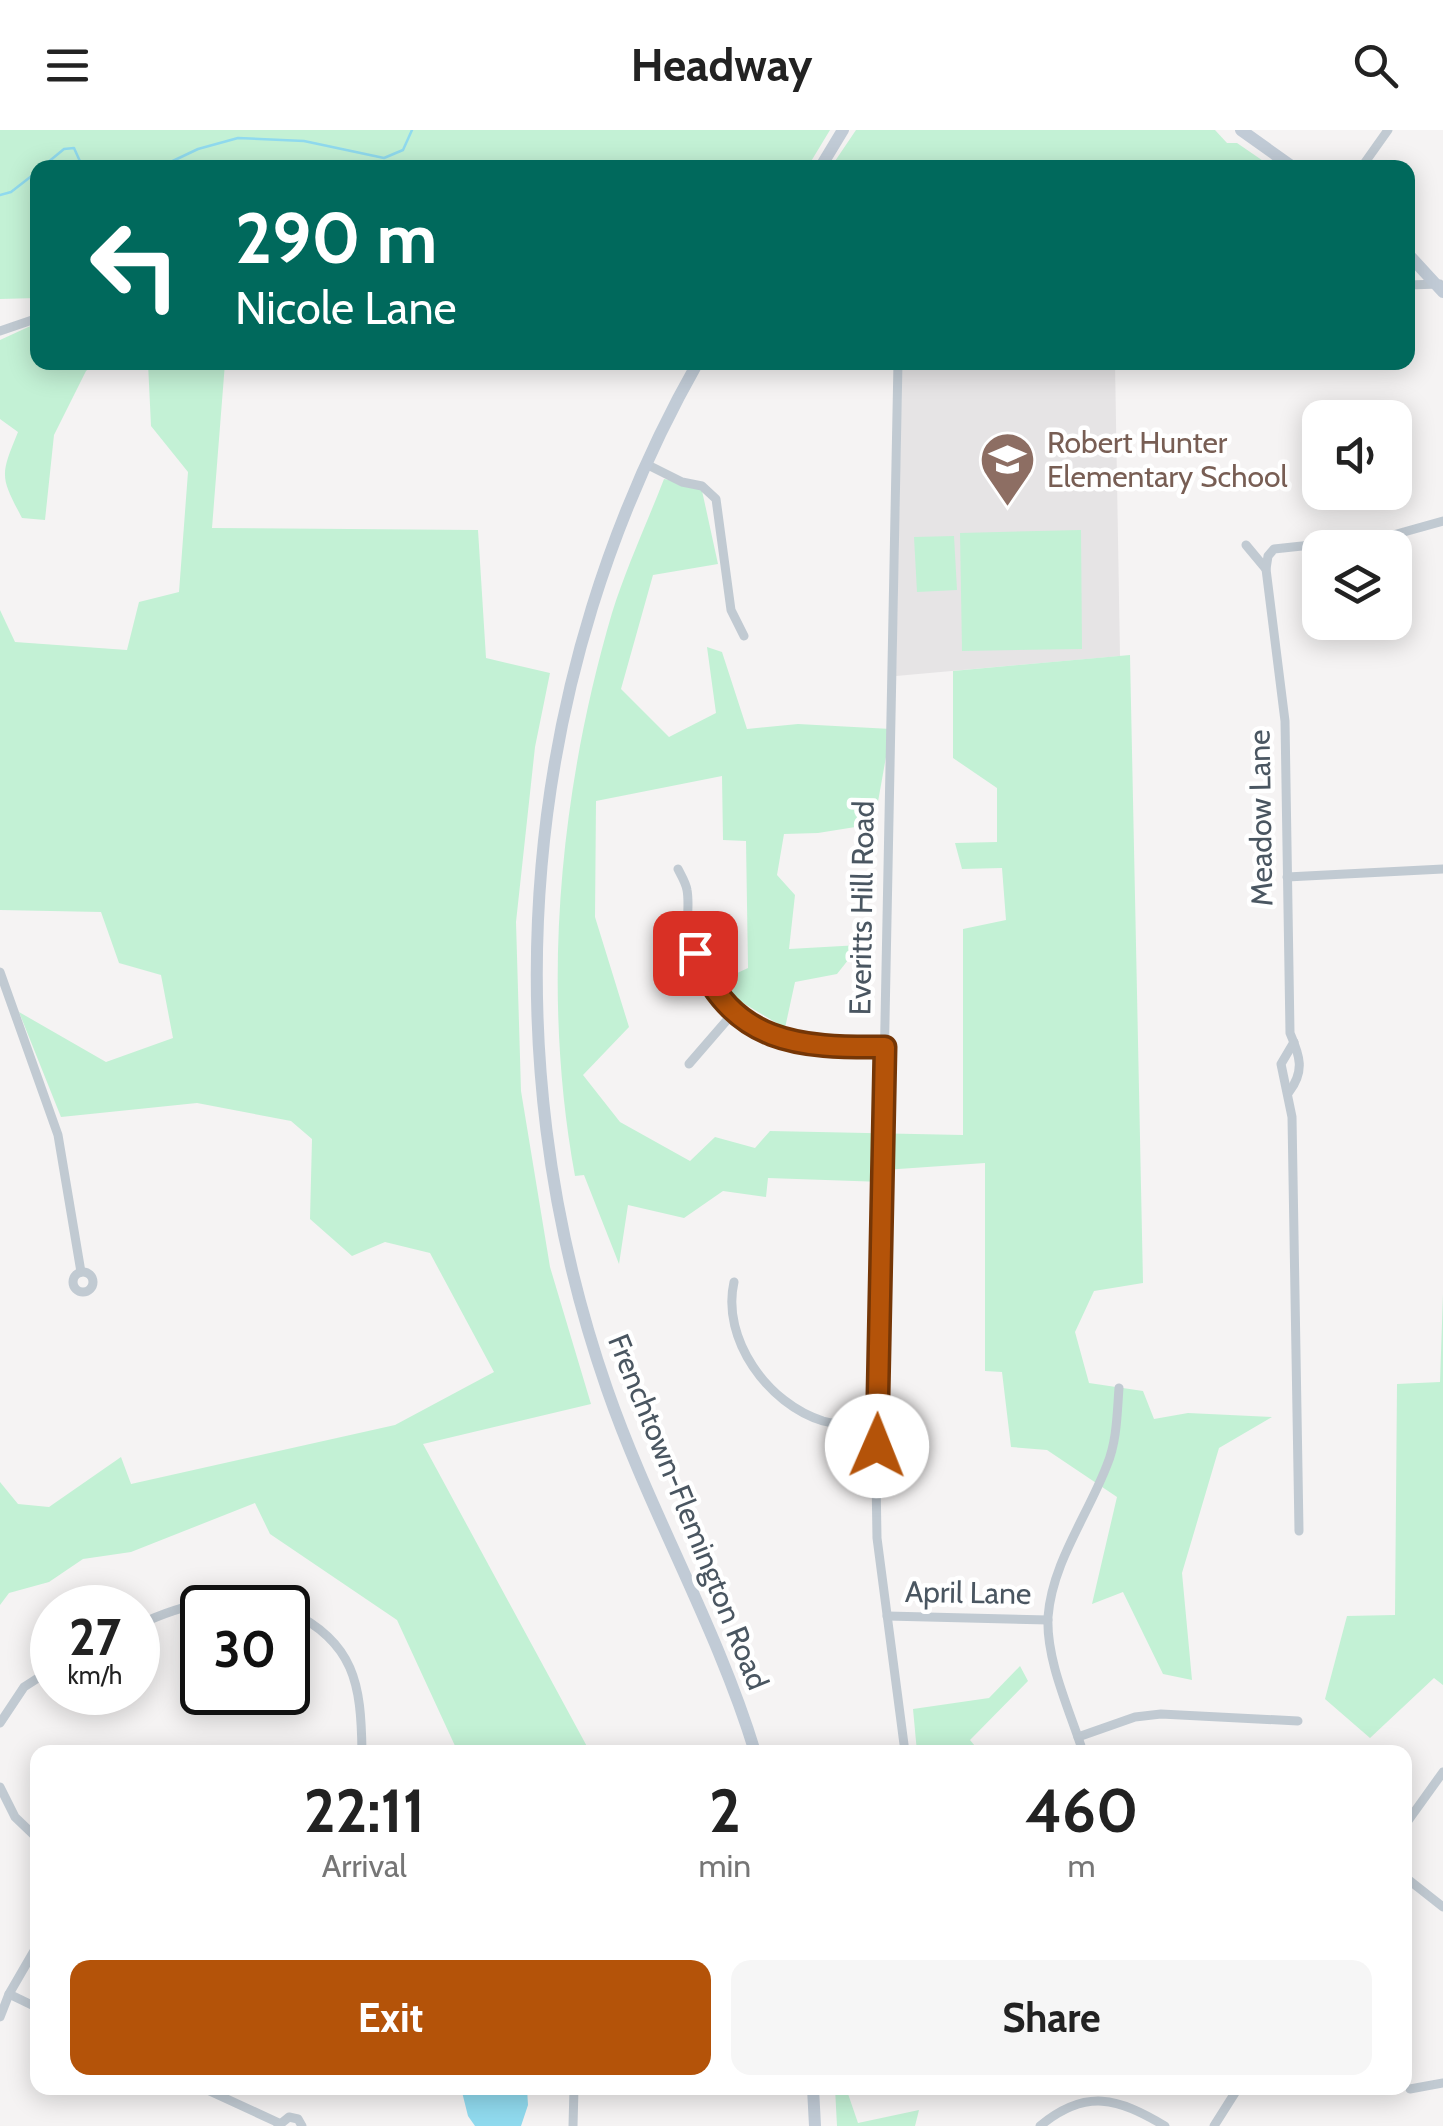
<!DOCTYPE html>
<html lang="en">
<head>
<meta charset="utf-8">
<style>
	:root { --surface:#fff; --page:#f6f6f6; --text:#222; --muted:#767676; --accent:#b45309 }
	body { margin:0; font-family:Cabin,sans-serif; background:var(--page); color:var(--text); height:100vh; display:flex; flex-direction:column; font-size:38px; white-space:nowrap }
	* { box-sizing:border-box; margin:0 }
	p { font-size:32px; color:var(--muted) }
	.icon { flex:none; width:55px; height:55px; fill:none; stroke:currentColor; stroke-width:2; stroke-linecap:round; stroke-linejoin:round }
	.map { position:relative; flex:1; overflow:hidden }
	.panel { position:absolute; left:30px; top:1615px; width:1382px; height:350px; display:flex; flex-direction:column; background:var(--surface); border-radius:20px; box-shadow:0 5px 25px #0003 }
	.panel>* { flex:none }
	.guide { position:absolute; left:30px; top:30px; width:1385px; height:210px; border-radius:20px; box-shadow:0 5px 25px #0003; background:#00695c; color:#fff; overflow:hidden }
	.controls { position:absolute; left:1302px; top:270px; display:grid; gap:20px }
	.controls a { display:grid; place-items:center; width:110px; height:110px; border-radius:20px; background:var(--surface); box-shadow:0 5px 25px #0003; font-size:50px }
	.speed { position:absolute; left:30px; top:1455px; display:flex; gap:20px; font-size:50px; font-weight:700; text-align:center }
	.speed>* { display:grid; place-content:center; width:130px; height:130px; border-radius:50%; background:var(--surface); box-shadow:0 5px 25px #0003; line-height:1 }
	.speed small { font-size:25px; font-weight:400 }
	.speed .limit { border:5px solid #111; border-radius:15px; background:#fff; color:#111 }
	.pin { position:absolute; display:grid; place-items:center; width:85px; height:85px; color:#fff; margin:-42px; border-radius:20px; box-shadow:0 5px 15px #0006 }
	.me { position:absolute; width:110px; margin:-55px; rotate:1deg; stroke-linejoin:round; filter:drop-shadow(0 0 8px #0008) }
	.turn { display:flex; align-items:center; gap:35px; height:210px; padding:0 40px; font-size:45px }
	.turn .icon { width:130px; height:130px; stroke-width:2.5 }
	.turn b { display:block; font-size:70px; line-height:85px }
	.eta { display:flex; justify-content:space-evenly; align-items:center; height:170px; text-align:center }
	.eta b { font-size:60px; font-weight:800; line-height:70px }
	.primary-button { display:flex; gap:20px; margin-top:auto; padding:20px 40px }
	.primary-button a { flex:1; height:115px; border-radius:20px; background:var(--accent); color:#fff; font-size:40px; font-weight:800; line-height:115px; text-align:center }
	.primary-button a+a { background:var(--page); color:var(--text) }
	header { display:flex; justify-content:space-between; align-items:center; height:130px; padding:0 40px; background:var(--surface); font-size:45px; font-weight:800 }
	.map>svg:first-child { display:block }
</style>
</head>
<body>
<header><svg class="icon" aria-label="menu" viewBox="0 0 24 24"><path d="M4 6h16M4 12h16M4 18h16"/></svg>Headway<svg class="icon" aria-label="search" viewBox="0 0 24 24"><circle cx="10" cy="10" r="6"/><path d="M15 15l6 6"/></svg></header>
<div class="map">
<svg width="1443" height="1996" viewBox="0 0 1443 1996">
	<rect width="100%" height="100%" fill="#f5f3f3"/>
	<path fill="#e6e4e5" d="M902,233H1115L1120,526L896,546Z"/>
	<g fill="#c3f1d5">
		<path d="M0,0H830L807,38H38L37,168L0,169Z"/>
		<path d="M856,0H1215L1227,13H1237L1272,37H831Z"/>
		<path d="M37,193L38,232L95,233L86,241L54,305L45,390L22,388C0,346 0,346 18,302L0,289V210Z"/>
		<path d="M148,233H225L212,398L478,400L486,528L550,543L535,617L516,792L521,961L550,1137L591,1274L423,1314L590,1622H462L456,1618L397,1490L270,1404L255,1373L131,1422L83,1429L49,1452L9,1463L0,1475V1352L18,1374L49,1377L121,1327L131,1354L395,1295L494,1242L430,1123L385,1112L352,1126L310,1089L312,1009L291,991L197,973L61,987L19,882L106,932L173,908L161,845L119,833L101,782L0,780V480L15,512L127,520L139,472L179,462L188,342L151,296Z"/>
		<path d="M664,349L701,356L718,434L653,445L621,559L669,607L716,583L707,517L722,522L747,599L798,594L891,599L874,694L818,703L784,704L777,745L795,765L789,819L860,815L837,844L795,852L785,898L733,867L718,852L748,838L746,711L723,710L722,646L596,671L595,787L629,897L583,945L620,992L690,1031L715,1007L755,1018L770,1001L963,1005V799L1006,790L1002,738L962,739L955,713L997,712V658L953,628V541L1130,525L1143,1153L1094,1161L1075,1202L1089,1253L1143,1261L1154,1289L1188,1283L1272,1287L1219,1318L1182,1443L1192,1550L1163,1544L1123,1462L1092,1474L1117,1367L1047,1320L1011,1317L1002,1242L985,1241V1033L884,1040L883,1052L768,1048L766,1067L723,1061L684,1088L628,1075L619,1134L584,1045L575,1046C541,860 559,664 612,483C626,438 647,393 664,349Z"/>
		<path d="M1081,400L1082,519L962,521L960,403Z"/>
		<path d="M954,406L957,460L917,462L914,407Z"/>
		<path d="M1443,1164V1555L1434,1548L1370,1608L1325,1569L1347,1486L1395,1485L1397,1254L1440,1252Z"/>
		<path d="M1020,1536L1028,1551L970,1610L980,1622H917L913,1579L989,1568Z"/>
		<path d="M835,1958H846L858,1993L919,1980L915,1996H837Z"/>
	</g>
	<path fill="#90daee" d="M461,1958H527L528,1975L521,1996H475L468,1986Z"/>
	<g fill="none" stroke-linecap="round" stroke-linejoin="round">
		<g stroke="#90daee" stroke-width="2.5">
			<path d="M41,38L64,19L74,18L83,38"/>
			<path d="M158,38L198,19L238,8L304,11L384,28L403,20L412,0"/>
			<path d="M0,65L11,62L38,41"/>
		</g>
		<g stroke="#c1cad2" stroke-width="9">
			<path d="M1361,38L1388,0"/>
			<path d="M1408,155L1440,154"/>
			<path d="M0,201L38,188"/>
			<path d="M898,232L876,1347L877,1408L905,1622"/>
			<path d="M646,334L682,352L702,356L716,369L731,480L744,506"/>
			<path d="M1246,415L1266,439"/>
			<path d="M678,739C681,745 686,753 687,760C690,776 685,791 690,807C719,911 791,918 885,917"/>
			<path d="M1287,747L1443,739"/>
			<path d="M0,842L58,1005L81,1142"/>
			<path d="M1294,912L1281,934L1292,987L1299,1401"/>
			<path d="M689,934L734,882"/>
			<path d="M1289,962C1305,941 1300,926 1290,903L1285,591L1266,439L1268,426L1274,419L1386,407L1443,391"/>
			<circle cx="83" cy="1152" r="10"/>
			<path d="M734,1152C721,1209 768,1274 823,1291C841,1296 859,1294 877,1293"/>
			<path d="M288,1480C355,1513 361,1553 362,1622"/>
			<path d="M887,1486L1048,1490"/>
			<path d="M138,1495C183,1474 231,1461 280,1478"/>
			<path d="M0,1593L24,1557L52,1539"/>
			<path d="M1078,1607L1135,1587L1161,1584L1298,1591"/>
			<path d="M1083,1622C1070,1581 1046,1531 1048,1487C1052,1433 1088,1385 1107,1335C1117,1311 1117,1284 1119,1258"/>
			<path d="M0,1657L15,1687L38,1709"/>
			<path d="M1405,1695L1443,1642"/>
			<path d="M1405,1747L1443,1777"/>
			<path d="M9,1864L38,1878"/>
			<path d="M0,1887L9,1864L38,1814"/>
			<path d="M203,1958L279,1993"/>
			<path d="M1410,1959L1443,1953"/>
			<path d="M278,1996L289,1987L298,1989L302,1996"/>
			<path d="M573,1996L574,1958"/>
			<path d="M1040,1996C1086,1958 1118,1968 1165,1996"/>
			<path d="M1214,1996L1238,1958"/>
		</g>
		<g stroke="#c1cbd6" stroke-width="12">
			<path d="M1241,0L1294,38"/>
			<path d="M820,38L843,0"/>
			<path d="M1408,124L1443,162"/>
			<path d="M698,232C520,546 489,920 607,1259C650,1383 717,1497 755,1622"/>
			<path d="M813,1958L815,1996"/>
		</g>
	</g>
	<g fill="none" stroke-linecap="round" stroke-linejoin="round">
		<defs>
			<path id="route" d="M695,823C733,914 798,918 885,917L877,1316"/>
		</defs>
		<use href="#route" stroke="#753606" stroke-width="25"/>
		<use href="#route" stroke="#b45309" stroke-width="18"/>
	</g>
	<defs>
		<symbol id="school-pin" viewBox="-11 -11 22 30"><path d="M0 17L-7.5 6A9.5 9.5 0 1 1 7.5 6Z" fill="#8d6e63" stroke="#fff"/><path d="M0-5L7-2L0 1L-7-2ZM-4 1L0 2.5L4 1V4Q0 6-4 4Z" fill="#fff"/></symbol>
	</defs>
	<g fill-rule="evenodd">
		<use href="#school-pin" x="976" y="298" width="63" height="86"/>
	</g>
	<g text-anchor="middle" stroke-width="9" stroke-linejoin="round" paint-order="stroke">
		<g font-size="30" fill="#785e54" stroke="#fff" text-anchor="start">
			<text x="1047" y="323">Robert Hunter<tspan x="1047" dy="34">Elementary School</tspan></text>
		</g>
		<g font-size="30" fill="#4a5661" stroke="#fff">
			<text transform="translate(1261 688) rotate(-91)" y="10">Meadow Lane</text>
			<text transform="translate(862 778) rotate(-89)" y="10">Everitts Hill Road</text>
			<text transform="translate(688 1382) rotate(68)" y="10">Frenchtown-Flemington Road</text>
			<text transform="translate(968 1463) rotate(1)" y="10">April Lane</text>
		</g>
	</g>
</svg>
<div class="controls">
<a><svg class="icon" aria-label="sound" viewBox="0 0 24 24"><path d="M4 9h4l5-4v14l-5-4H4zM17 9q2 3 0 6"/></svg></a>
<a><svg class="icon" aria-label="layers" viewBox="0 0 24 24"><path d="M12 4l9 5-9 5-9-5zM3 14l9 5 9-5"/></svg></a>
</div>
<div class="speed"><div>27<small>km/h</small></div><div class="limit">30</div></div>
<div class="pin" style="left:695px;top:823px;background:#d93025"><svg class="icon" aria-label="arrive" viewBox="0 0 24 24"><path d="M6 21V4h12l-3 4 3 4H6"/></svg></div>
<svg class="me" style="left:877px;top:1316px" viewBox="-20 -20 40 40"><circle r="19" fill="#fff"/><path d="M0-13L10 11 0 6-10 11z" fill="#b45309"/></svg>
<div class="guide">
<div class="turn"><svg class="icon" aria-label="left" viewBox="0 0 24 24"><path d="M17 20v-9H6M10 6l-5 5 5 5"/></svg><div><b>290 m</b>Nicole Lane</div></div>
</div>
<section class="panel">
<div class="eta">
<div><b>22:11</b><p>Arrival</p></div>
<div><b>2</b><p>min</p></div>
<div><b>460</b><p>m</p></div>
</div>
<div class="primary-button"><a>Exit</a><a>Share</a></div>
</section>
</div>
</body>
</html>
